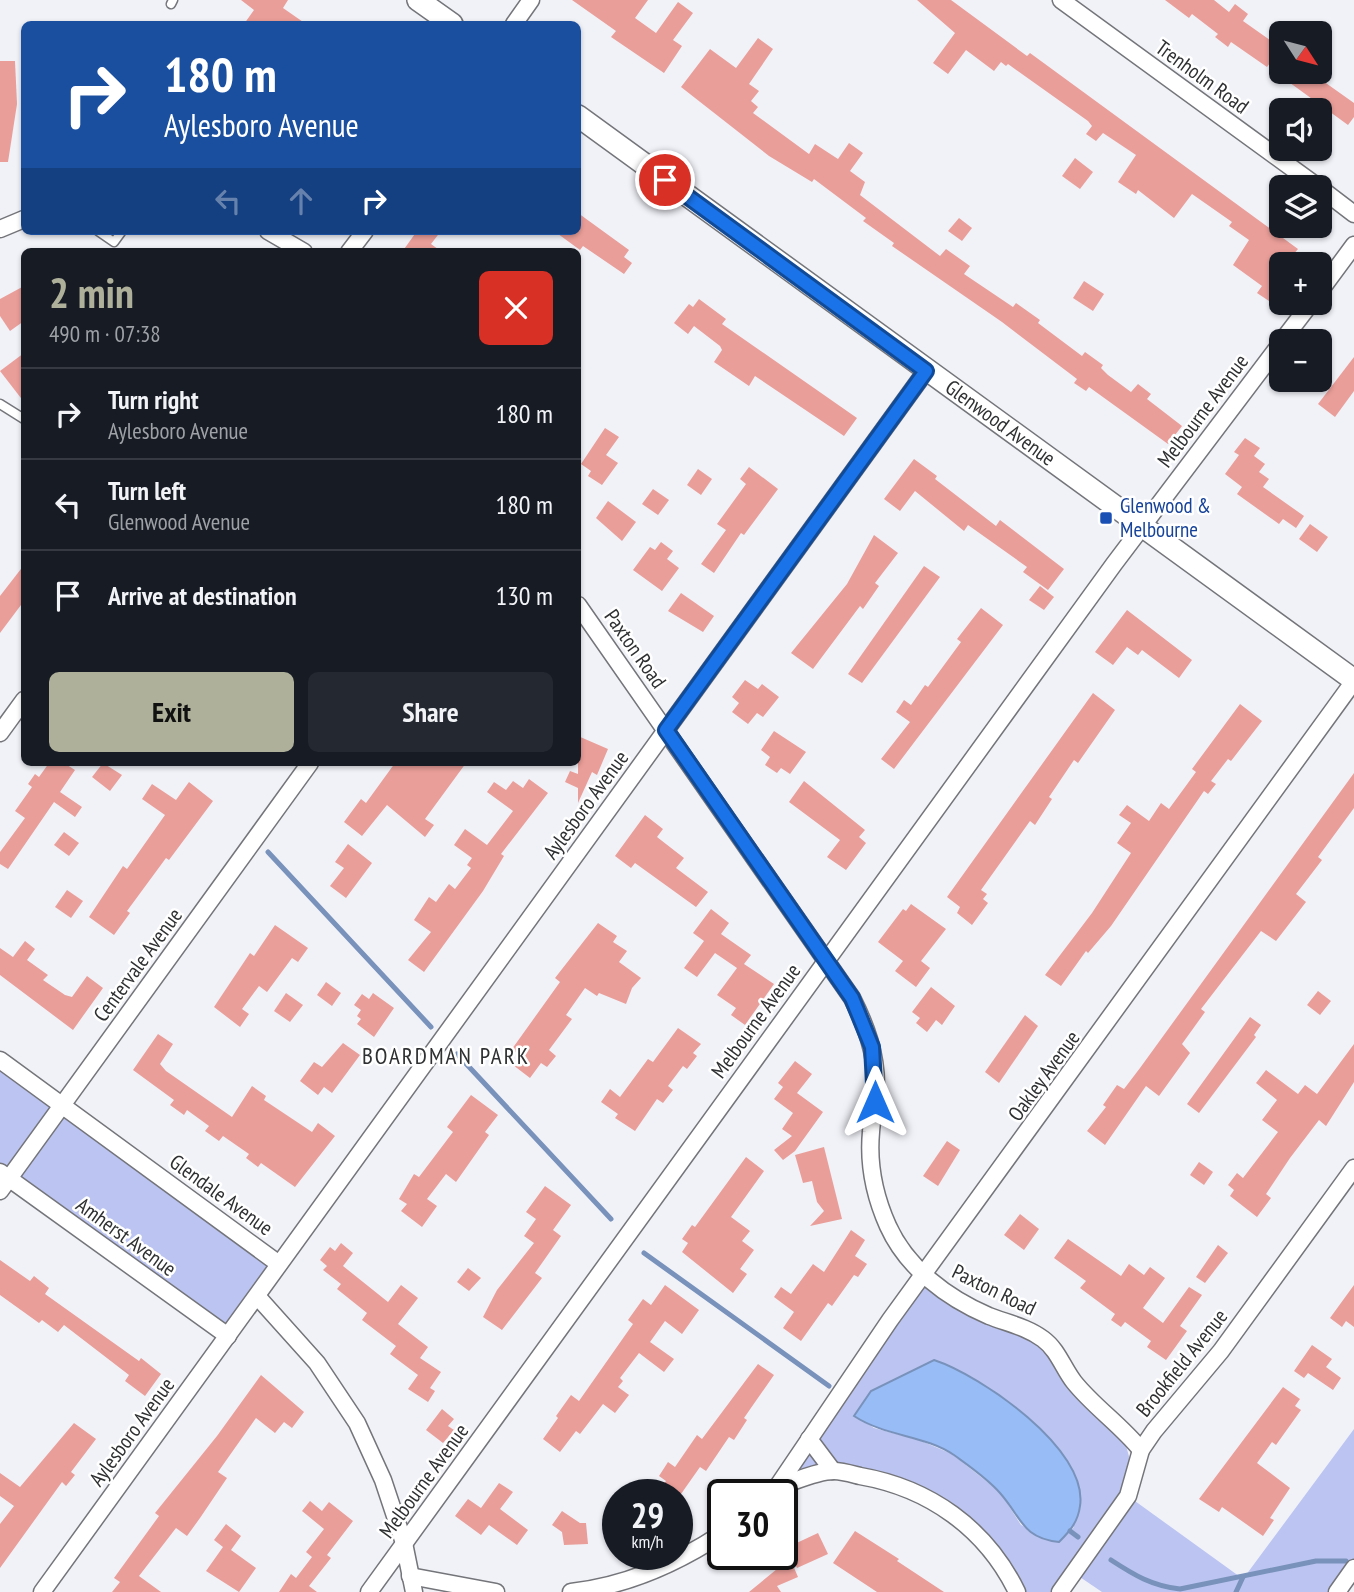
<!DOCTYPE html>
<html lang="en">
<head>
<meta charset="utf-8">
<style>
	:root { --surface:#171b24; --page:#242831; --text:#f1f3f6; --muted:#9ea1a6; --line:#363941; --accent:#aeb09a }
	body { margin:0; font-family:"PT Sans Narrow",sans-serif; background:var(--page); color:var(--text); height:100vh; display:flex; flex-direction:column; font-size:26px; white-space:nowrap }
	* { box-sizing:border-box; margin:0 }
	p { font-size:23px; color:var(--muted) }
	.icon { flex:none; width:38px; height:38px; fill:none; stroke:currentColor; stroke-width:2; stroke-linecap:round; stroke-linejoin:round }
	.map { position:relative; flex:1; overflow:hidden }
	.details { position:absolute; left:21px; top:248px; width:560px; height:518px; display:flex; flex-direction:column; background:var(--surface); border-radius:10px; box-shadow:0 2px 5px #0004 }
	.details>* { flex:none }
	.top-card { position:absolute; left:21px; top:21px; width:560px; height:214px; border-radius:10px; box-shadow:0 2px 5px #0004; background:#1a4fa0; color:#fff; overflow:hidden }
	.needle { width:46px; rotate:126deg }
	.controls { position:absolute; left:1269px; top:21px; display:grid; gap:14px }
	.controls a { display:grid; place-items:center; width:63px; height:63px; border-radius:10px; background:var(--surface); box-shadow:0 2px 5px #0004; font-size:35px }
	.speed { position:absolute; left:602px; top:1479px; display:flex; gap:14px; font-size:35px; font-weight:700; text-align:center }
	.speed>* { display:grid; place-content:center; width:91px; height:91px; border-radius:50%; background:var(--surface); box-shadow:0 2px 5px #0004; line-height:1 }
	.speed small { font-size:18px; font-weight:400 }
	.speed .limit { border:4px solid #111; border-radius:10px; background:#fff; color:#111 }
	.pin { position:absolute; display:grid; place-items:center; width:60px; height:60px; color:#fff; margin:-30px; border:4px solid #fff; border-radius:50%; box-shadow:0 2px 7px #0007 }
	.me { position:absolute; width:77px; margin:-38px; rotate:0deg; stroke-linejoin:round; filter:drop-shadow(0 0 5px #0008) }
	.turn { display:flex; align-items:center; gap:24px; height:147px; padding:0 28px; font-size:32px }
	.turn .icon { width:91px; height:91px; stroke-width:2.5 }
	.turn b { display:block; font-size:49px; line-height:60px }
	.lanes { display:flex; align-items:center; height:66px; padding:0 28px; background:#0003; justify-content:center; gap:35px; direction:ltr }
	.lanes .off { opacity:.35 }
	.round { display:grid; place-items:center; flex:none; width:74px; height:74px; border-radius:10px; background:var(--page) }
	.headline { display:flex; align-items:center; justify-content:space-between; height:119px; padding:0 28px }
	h1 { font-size:42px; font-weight:800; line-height:52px; color:var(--accent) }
	.primary-button { display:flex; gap:14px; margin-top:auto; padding:14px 28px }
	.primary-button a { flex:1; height:80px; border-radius:10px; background:var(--accent); color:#111; font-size:28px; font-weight:800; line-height:80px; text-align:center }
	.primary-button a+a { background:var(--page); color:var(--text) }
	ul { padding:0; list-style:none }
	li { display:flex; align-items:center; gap:21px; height:91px; padding:0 28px; border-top:2px solid var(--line) }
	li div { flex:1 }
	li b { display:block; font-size:26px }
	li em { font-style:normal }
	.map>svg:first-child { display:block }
</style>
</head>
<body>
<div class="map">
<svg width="1354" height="1592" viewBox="0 0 1354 1592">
	<rect width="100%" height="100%" fill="#f1f2f8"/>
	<g fill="#bcc4f1" fill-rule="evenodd">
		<path d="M0,1060L279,1264L228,1336L0,1172Z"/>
		<path d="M924,1274L1030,1331L1120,1424L1135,1478L1128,1496L1243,1579L1354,1429V1568L1337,1592H1102L1074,1573L1060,1592H1017L954,1515L833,1471L777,1487ZM992,1390L1023,1413L1052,1443L1074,1527L1059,1542L1021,1525L1000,1492L952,1454L919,1440L874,1428L854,1415L871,1391Z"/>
	</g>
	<path fill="#97bcf6" stroke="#7892bb" stroke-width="2" d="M934,1360C980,1375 1089,1449 1080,1506C1078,1522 1070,1531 1059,1542C1022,1538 1022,1518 1000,1493C988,1479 969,1466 954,1455C925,1435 886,1437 854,1416L871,1391Z"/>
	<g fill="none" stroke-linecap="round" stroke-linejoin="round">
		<g stroke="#7892bb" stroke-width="5">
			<path d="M268,852L431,1027"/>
			<path d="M457,1054L611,1219"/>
			<path d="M644,1253L829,1386"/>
			<path d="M1070,1531L1078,1537"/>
			<path d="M1111,1560C1134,1575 1152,1586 1180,1589L1316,1561H1346"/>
			<path d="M1236,1592L1243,1577"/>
		</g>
	</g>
	<g fill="#ea9e99">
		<path d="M241,0H288L283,8L306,24H244L254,10Z"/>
		<path d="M572,0H648L635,18L656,33L678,2L693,13L673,40L682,46L664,73L611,37L616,31Z"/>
		<path d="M917,0H951L1027,56L1030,53L1298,249L1292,256L1304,264H1281V291L1272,303L1257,293L1262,286L1233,265L1249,240L1229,226L1232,222L1192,194L1174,218L1138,190L1136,194L1118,182L1136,155L1103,133L1096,141L1086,134L1092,126L1088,121L1008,64L1006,66L1001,62L994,71L966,50L948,74L933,63L955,33Z"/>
		<path d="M1165,0H1214L1229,12L1235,4L1248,14L1243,21L1281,48L1267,67L1231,42L1228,47L1215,37L1218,34L1192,14L1189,18Z"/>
		<path d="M758,38L773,49L749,84L759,91L751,101L758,107L753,113L809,154L815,144L838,159L849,143L863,153L850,171L865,182L860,195L940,256L946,249L970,266L964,274L1013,307L1016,303L1040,320L1038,323L1082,356L1085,352L1103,365L1101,368L1108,375L1131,392L1138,384L1151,394L1147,399L1182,426L1168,444L1089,387L1086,391L1074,383L1077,379L1002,322L892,246L894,243L863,221L866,218L814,179L812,182L769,156L681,87L710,49L736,68Z"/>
		<path d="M0,61H15L17,104L8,162H0Z"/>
		<path d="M1275,72H1317L1325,78L1323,81L1354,103V117L1348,125Z"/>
		<path d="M1075,158L1093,172L1080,189L1062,176Z"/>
		<path d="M578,213L629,250L624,257L632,263L624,274L583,246L580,250L554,231H578Z"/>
		<path d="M959,218L972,228L962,241L948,231Z"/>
		<path d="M417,231H441L431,244L442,252H402Z"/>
		<path d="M1084,281L1104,294L1093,311L1073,298Z"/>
		<path d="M24,286V321L10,331L0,316V299Z"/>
		<path d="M699,299L726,319L722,324L857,418L844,436L755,376L749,386L714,362L722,350L720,346L694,326L688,334L674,323L689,304L693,307Z"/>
		<path d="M24,353V402L0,371Z"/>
		<path d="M1354,357V391L1335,417L1318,404Z"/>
		<path d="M605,428L619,437L606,455L618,463L602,485L588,476L591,471L581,464Z"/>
		<path d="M1245,438L1260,448L1254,456L1265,464L1259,472L1269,479L1263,487L1304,516L1296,528L1283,519L1279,524L1237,494L1242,487L1225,474L1239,455L1234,452Z"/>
		<path d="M914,459L937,476L935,479L996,526L1000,520L1064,569L1048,590L1023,572L1027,567L968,525L964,531L915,491L900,511L884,499Z"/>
		<path d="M749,467L778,489L744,535L741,533L714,573L701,564L726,530L717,524L746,484L740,479Z"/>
		<path d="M698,469L712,479L701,495L687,485Z"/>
		<path d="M653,489L669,500L658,515L642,504Z"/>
		<path d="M608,501L636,522L622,541L596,518Z"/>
		<path d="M1310,524L1328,537L1317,552L1299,539Z"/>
		<path d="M874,535L898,553L875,583L879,586L863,609L860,606L813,669L791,653L847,584Z"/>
		<path d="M661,542L673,551L667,559L679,568L662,591L633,570L650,547L655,550Z"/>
		<path d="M24,565V601L0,633V596Z"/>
		<path d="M924,566L940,577L862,683L848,674Z"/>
		<path d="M1040,586L1054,597L1044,610L1029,600Z"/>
		<path d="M681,593L714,616L703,632L668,611Z"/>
		<path d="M981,608L1003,625L894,769L881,759L910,722L896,712L904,700L911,705L925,685L928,687L961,642L957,639Z"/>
		<path d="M1127,610L1192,660L1179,678L1142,650L1138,655L1127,647L1113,665L1095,652Z"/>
		<path d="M745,680L758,689L762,684L779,697L763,717L757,713L748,724L732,712L739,703L732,697Z"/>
		<path d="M1093,693L1115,710L1078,763L1074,760L1049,797L1052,799L1035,825L1030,821L981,890L987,894L983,899L988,903L972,925L957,913L960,907L947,897Z"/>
		<path d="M1240,704L1262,721L1231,761L1228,759L1211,781L1216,784L1208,794L1204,791L1111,926L1088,953L1086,951L1061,986L1045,975L1092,913L1131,853L1117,843L1131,823L1119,815L1127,805L1149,821L1161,803L1169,809L1196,772L1192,769Z"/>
		<path d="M774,731L806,752L790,774L781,768L777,773L765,765L770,757L761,750Z"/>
		<path d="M578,736L608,749L597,775L592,772L578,803V788L565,782L570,771L578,774Z"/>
		<path d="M49,763H64L75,770L60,792L82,807L75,817L54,802L8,869L0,864V852L25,818L15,811L32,787L28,784L35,774L39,777Z"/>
		<path d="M103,763L122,775L110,791L92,777Z"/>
		<path d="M395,763H466L425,819L434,825L425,837L387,805L362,836L344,822L361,799L366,803Z"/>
		<path d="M1354,773V808L1318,857L1322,860L1296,894L1306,902L1276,941L1261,931L1201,1009L1205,1012L1182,1044L1190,1053L1159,1096L1146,1086L1105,1145L1087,1131L1106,1107L1103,1105L1117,1085L1124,1089L1140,1068Z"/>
		<path d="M529,779L548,793L501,854L504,856L483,891L424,972L408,960L431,932L414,920L429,897L436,902L449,884L455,889L471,868L467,865L472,858L454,845L465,829L487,845L513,811L487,792L494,782L506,790L513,781L523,788Z"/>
		<path d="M804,781L865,830L859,837L866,843L846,870L827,857L840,840L789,802Z"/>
		<path d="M189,782L213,801L169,860L166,858L127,911L130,913L114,935L89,917L123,866L127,869L165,815L142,799L152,784L176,800Z"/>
		<path d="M645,815L663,829L657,837L684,858L676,868L708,892L696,907L635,863L631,868L615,856Z"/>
		<path d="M64,832L79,843L69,856L54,845Z"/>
		<path d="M348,844L372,863L346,898L330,886L344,868L335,862Z"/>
		<path d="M67,890L83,901L71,918L55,907Z"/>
		<path d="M911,904L946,929L921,961L930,968L916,987L895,971L903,961L878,942L903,909L906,911Z"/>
		<path d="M711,909L729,923L721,934L751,955L744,964L774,984L745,1025L731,1015L736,1008L717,995L737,968L715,953L697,977L684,968L704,941L693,933Z"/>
		<path d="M598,923L617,936L613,942L627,951L619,962L641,978L632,988L626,1004L599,993L597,996L585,988L566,1015L572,1019L549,1050L556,1056L547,1067L541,1063L530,1078L513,1065L520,1056L512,1049L560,982L555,978Z"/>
		<path d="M275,925L308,948L298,962L292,958L267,992L259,986L242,1009L249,1014L240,1027L214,1007L250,953L254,956Z"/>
		<path d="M25,941L35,949L27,960L48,975L43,980L65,995L72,997L87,976L103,988L73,1030L0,975V948L13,957Z"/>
		<path d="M326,982L341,993L332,1006L317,995Z"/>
		<path d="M931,987L955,1006L942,1025L936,1020L927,1032L916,1023L920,1018L912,1012Z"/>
		<path d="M1318,991L1331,1001L1320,1015L1307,1005Z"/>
		<path d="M286,993L303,1005L290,1022L274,1011Z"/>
		<path d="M373,993L394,1008L374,1037L357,1024L361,1019L357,1016L361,1010L354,1005L362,994L369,999Z"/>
		<path d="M1025,1015L1038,1026L999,1083L985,1072Z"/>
		<path d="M1250,1017L1261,1025L1254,1035L1256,1037L1199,1113L1187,1104Z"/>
		<path d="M678,1028L701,1044L693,1053L697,1056L687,1069L683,1066L668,1086L673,1090L663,1103L657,1099L635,1131L615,1118L618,1114L601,1102L610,1089L620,1097L648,1059L653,1062Z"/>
		<path d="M158,1034L173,1044L160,1064L166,1071L232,1117L252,1086L266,1096L264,1100L312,1132L318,1123L335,1136L295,1187L261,1163L258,1167L246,1158L249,1154L223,1136L219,1141L205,1131L209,1126L187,1110L184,1115L170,1105L174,1100L133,1070Z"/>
		<path d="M343,1043L360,1055L332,1093L324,1087L318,1095L300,1081L314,1062L322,1067Z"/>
		<path d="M1354,1044V1082L1326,1126L1319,1120L1290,1158L1266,1194L1271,1198L1257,1217L1230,1196L1234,1190L1228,1185L1237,1173L1243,1178L1278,1132L1262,1120L1277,1100L1256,1083L1266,1070L1298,1094L1305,1085L1317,1094Z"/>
		<path d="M795,1061L812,1074L797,1093L823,1112L795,1151L783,1160L774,1150L792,1136L782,1129L793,1113L774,1099L783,1087L778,1083Z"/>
		<path d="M471,1095L498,1115L485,1132L489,1135L456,1182L446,1174L427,1199L437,1206L422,1227L401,1211L407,1204L399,1199L414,1174L419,1177L453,1132L447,1127Z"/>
		<path d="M947,1141L960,1150L938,1186L923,1176Z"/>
		<path d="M824,1147L842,1219L810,1226L824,1211L817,1202L812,1181L803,1183L795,1155Z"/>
		<path d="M746,1157L764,1171L731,1217L750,1231L742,1241L754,1250L740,1269L747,1274L733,1293L682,1252L688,1243L682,1239L692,1225L695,1227Z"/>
		<path d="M1199,1162L1213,1172L1204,1185L1190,1175Z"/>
		<path d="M545,1186L571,1205L553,1230L561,1236L535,1273L542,1278L502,1330L483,1317L497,1290L534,1243L524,1236L536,1219L526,1212Z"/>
		<path d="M1020,1214L1039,1229L1024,1250L1004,1235Z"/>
		<path d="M851,1230L865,1240L855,1256L867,1264L858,1277L854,1275L832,1306L828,1303L801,1341L783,1328L794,1312L774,1297L781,1287L791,1294L813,1264L824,1272Z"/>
		<path d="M1068,1239L1121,1276L1129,1264L1144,1275L1150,1267L1165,1278L1143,1308L1163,1323L1189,1287L1202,1295L1180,1326L1187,1331L1166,1360L1147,1347L1151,1341L1125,1322L1121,1327L1111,1320L1115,1314L1080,1288L1086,1281L1054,1258Z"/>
		<path d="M341,1243L353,1253L343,1266L388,1302L401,1285L418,1298L398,1324L428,1347L420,1358L441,1372L430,1388L435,1391L428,1402L408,1389L418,1375L390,1354L396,1346L362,1320L367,1313L337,1289L341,1284L323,1270L327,1266L320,1260L330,1247L335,1251Z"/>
		<path d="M1218,1245L1228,1253L1205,1283L1196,1277Z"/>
		<path d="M0,1260L30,1281L34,1276L49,1288L45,1294L139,1361L141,1358L161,1374L145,1396L125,1381L129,1375L64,1325L58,1332L42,1320L39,1323L0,1295Z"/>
		<path d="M468,1268L481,1278L469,1291L457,1282Z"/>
		<path d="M665,1285L699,1310L682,1334L665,1321L650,1342L674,1359L664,1372L639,1353L620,1378L623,1381L618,1387L629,1395L615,1413L603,1404L580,1434L576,1431L560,1452L543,1439L558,1418L556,1416L571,1395L579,1401L633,1324L628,1320L643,1299L651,1305Z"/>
		<path d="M1354,1285V1327L1346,1321L1342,1327L1330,1318Z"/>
		<path d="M1312,1345L1332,1359L1326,1367L1341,1378L1333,1390L1308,1373L1304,1378L1294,1371Z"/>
		<path d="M758,1364L774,1375L744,1418L747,1420L734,1440L729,1437L706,1471L700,1467L681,1494H667L660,1490L666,1481L659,1476L668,1462L675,1467L697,1435L702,1439Z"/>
		<path d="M261,1375L304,1412L292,1428L284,1422L275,1433L256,1418L218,1472L227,1478L200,1518L187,1536L176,1528L139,1576L161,1592H112L120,1582L114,1578L159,1516L155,1513L217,1436Z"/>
		<path d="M1283,1387L1300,1399L1295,1406L1301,1410L1276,1445L1272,1442L1257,1463L1290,1488L1270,1518L1274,1520L1263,1536L1222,1507L1219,1512L1199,1499Z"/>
		<path d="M442,1409L454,1419L448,1426L454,1430L443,1443L426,1430Z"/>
		<path d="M74,1423L96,1439L71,1472L75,1475L66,1486L62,1482L0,1568V1524L14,1506L0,1496V1473L20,1487Z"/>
		<path d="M499,1483L513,1492L500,1509L528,1530L517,1545L489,1525L481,1535L455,1516L468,1499L481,1508Z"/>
		<path d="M310,1501L322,1511L329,1502L353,1521L327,1555L331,1558L309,1586L317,1592H279L291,1574L296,1578L312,1557L306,1552L324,1529L302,1511Z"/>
		<path d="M562,1511L580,1523H586L588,1544L564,1545L562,1532L552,1525Z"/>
		<path d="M226,1524L241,1536L231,1550L256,1568L239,1592L206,1571L223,1547L214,1540Z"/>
		<path d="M855,1531L899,1559L897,1561L944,1592H877L833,1563Z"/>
		<path d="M818,1533L828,1554L797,1568L788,1547Z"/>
		<path d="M792,1563L798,1577L777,1586L781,1592H749L777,1569Z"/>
	</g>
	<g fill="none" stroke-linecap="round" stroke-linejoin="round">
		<defs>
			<g id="service">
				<path d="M171,4L173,0"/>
				<path d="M98,231L114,242L122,231"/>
				<path d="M0,404L24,419"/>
			</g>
			<g id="minor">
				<path d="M1061,0L1318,187"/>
				<path d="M514,24L531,0"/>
				<path d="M1320,188L1354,214"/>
				<path d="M0,229L24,219"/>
				<path d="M268,231L304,252"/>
				<path d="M349,252L365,231"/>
				<path d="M1320,291L1354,245"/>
				<path d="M1282,341L1311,303"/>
				<path d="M578,605L852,998C866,1026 876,1053 876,1085C876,1101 872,1116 871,1132C868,1164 875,1197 888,1226C907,1268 947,1298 989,1316C1007,1323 1027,1327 1043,1339C1058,1350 1063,1368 1074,1382C1094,1407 1121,1425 1141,1450"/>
				<path d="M0,733L24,700"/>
				<path d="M0,1060L279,1264"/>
				<path d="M0,1172L228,1336"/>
				<path d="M0,1191L310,763"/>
				<path d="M257,1296L317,1363L357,1423L383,1480L404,1543L414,1592"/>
				<path d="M809,1439L833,1471"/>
				<path d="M777,1487C794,1482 816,1471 834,1471C842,1471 852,1474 860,1476C929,1488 986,1528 1017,1592"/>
				<path d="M768,1494L777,1487L890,1320L1354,681"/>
				<path d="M410,1576L496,1592"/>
				<path d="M42,1592L926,371"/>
				<path d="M369,1592L1114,564L1281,343"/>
				<path d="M571,1592C627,1586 676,1564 723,1533"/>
				<path d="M1060,1592L1128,1496L1141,1450L1154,1431L1221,1351L1354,1168"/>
				<path d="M1337,1592L1354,1568"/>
			</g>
			<g id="tertiary">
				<path d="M418,0L452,24"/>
				<path id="s1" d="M578,116L1354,680"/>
			</g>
		</defs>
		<use href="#service" stroke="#74757a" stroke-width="11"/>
		<use href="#minor" stroke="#74757a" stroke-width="19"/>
		<use href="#tertiary" stroke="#74757a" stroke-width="24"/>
		<use href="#service" stroke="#fff" stroke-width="8"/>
		<use href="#minor" stroke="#fff" stroke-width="16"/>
		<use href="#tertiary" stroke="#fff" stroke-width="21"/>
	</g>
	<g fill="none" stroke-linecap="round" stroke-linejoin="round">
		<defs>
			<path id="route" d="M665,180L926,371L666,730L852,998L872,1047L875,1102"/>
		</defs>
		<use href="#route" stroke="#114b97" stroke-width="18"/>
		<use href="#route" stroke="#1a73e8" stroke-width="12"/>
	</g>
	<rect fill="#1a4fb4" stroke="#fff" stroke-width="2.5" x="1099" y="511" width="14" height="14" rx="3.5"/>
	<g text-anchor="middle" stroke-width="5" stroke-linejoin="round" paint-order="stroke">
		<g font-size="21" fill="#2f3032" stroke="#fff">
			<text transform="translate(1202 77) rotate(36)" y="7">Trenholm Road</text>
			<text transform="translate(1203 411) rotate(-53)" y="7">Melbourne Avenue</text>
			<text dy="7" stroke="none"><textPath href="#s1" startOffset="522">Glenwood Avenue</textPath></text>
			<text transform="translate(635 649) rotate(55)" y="7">Paxton Road</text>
			<text transform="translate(586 805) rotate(-54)" y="7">Aylesboro Avenue</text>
			<text transform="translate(138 965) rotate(-54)" y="7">Centervale Avenue</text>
			<text transform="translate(756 1021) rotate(-54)" y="7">Melbourne Avenue</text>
			<text transform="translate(1044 1076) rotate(-54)" y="7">Oakley Avenue</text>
			<text transform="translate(221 1195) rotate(36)" y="7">Glendale Avenue</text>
			<text transform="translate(126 1237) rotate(36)" y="7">Amherst Avenue</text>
			<text transform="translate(994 1290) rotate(26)" y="7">Paxton Road</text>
			<text transform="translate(1182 1363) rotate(-51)" y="7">Brookfield Avenue</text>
			<text transform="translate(132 1432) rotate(-54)" y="7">Aylesboro Avenue</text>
			<text transform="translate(424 1481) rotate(-54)" y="7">Melbourne Avenue</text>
		</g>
		<g font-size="21" fill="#164399" stroke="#fff" text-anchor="start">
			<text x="1120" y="513">Glenwood &amp;<tspan x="1120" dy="24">Melbourne</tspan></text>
		</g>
		<g font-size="23" letter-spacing="2" fill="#2f3032" stroke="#fff">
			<text x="446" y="1064">BOARDMAN PARK</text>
		</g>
	</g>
</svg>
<div class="controls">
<a><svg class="needle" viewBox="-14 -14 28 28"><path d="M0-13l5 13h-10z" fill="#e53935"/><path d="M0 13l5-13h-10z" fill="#9ea1a6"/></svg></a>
<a><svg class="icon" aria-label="sound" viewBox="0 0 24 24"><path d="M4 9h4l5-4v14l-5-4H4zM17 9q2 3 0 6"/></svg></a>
<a><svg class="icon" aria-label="layers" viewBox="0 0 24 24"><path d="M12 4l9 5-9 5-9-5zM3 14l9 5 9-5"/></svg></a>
<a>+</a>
<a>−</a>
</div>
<div class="speed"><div>29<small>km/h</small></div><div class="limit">30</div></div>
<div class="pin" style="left:665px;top:180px;background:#d93025"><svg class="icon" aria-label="arrive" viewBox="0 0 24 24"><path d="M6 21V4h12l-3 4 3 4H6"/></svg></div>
<svg class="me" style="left:875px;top:1102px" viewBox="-20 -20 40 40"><path d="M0-17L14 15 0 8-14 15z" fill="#1a73e8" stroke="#fff" stroke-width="4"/></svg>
<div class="top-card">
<div class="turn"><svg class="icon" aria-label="right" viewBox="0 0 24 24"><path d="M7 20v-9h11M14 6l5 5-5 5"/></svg><div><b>180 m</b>Aylesboro Avenue</div></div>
<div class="lanes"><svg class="icon off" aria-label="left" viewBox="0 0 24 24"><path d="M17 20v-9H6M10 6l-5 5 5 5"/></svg><svg class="icon off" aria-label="ahead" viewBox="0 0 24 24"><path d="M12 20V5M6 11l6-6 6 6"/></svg><svg class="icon" aria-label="right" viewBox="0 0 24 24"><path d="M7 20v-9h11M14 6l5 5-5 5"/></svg></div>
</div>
<section class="details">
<div class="headline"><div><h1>2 min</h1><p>490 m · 07:38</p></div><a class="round" style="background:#d93025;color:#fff"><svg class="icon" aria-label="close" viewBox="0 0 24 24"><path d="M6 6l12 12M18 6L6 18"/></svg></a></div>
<ul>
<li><svg class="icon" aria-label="right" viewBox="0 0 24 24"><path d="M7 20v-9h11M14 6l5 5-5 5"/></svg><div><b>Turn right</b><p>Aylesboro Avenue</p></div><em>180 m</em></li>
<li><svg class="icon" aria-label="left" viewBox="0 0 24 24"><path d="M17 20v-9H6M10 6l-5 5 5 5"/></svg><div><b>Turn left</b><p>Glenwood Avenue</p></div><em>180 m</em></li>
<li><svg class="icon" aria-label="arrive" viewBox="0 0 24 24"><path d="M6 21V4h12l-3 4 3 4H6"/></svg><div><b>Arrive at destination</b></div><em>130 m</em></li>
</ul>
<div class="primary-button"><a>Exit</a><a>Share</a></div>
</section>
</div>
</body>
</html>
